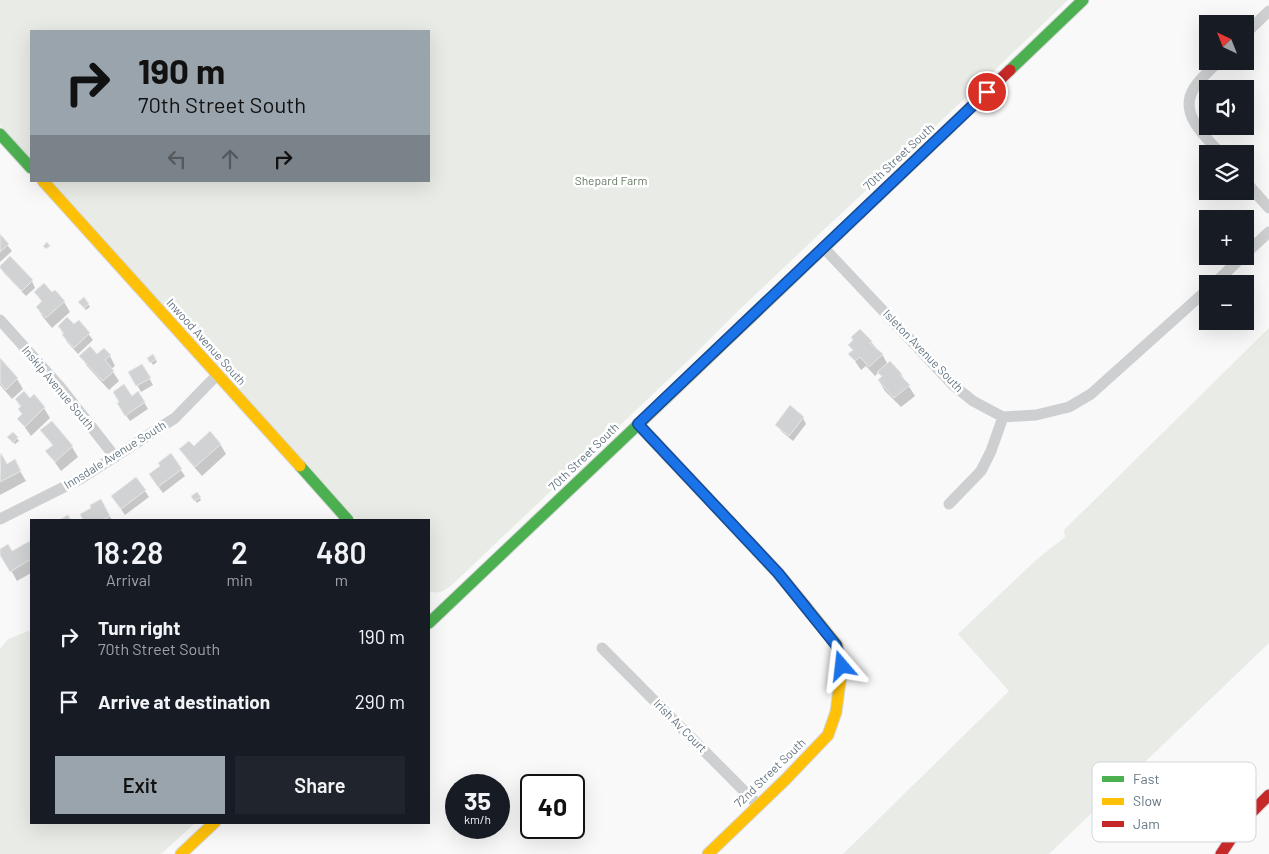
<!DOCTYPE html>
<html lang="en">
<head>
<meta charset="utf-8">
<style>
	:root { --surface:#171b24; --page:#20242c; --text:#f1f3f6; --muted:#9ea1a6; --accent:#99a4ac }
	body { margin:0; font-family:Barlow,sans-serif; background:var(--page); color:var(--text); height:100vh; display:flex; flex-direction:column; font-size:19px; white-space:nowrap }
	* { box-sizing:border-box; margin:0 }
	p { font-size:16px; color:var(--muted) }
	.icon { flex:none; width:28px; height:28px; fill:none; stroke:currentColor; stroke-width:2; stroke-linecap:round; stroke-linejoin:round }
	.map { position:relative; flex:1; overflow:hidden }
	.sheet { position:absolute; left:30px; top:519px; width:400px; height:305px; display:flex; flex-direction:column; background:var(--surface); border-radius:0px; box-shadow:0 5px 20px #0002 }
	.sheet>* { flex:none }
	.top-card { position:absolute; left:30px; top:30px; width:400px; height:152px; border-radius:0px; box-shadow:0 5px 20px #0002; background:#99a4ac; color:#111; overflow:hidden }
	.needle { width:32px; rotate:317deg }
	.controls { position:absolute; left:1199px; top:15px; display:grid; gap:10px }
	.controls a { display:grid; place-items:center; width:55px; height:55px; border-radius:0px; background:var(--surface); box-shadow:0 5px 20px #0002; font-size:25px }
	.speed { position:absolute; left:445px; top:774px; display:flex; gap:10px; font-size:25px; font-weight:700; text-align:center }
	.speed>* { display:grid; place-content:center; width:65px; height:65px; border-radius:50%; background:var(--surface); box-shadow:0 5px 20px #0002; line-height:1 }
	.speed small { font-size:12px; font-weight:400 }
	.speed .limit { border:2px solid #111; border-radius:8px; background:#fff; color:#111 }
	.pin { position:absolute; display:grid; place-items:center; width:42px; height:42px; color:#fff; margin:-21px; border:2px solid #fff; border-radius:50%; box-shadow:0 1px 5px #0007 }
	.me { position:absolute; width:55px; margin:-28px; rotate:343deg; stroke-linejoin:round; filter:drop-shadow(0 0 4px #0008) }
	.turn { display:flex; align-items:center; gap:18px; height:105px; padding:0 25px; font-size:22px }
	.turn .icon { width:65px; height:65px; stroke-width:2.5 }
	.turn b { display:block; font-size:35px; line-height:42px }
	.lanes { display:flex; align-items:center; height:48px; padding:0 25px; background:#0003; justify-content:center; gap:25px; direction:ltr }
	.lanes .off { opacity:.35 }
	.eta { display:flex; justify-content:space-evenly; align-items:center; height:85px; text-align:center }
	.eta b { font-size:30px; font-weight:600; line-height:35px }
	.primary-button { display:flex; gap:10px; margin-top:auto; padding:10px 25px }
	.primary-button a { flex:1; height:58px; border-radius:0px; background:var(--accent); color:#111; font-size:20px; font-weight:600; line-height:58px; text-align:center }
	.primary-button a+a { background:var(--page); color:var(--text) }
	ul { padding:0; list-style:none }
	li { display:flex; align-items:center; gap:15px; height:65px; padding:0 25px }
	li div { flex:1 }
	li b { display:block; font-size:19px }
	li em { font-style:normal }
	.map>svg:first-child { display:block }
</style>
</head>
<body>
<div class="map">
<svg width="1269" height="854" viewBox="0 0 1269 854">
	<rect width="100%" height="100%" fill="#f9f9f9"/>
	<g fill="#e8ebe6">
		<path d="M0,0H1068L974,90L829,225L739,310L693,356L453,584C445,590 439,595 429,591V520H357L51,181H429V31H31V160L0,125Z"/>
		<path d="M1269,328V643L1049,854H843L1009,691L958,634L1036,560L1065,537L1064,530Z"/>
		<path d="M31,630V822L195,823L161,854H0V649L8,639Z"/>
	</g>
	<g fill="#0003">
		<path d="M0,236L12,251L0,262Z"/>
		<path d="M0,267L32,281L35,288L26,296L4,273Z"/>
		<path d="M55,291L64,302L70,312L52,328L43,317L37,307L42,303L36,292L52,294Z"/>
		<path d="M88,304L90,307L86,310L81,305Z"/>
		<path d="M79,322L93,340L78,354L67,342L59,326H74Z"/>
		<path d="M860,330L882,354L888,365L901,374L915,396L901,407L885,391L879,381L882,378L879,372L875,376L866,366L861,370L850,354L853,351L850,345Z"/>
		<path d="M153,355L157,362L153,365L148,358Z"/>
		<path d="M81,356H110L115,366L111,369L119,381L109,390L87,366Z"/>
		<path d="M0,360L17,379L23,389L12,399L0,385Z"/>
		<path d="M142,365L153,385L141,392L130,372Z"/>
		<path d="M33,396L44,408L50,418L31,436L19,419L23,415L19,409L21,408L16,399H30Z"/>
		<path d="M131,397L144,402L148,409L130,421L122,410L120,402Z"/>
		<path d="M803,418L806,424L793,441L781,431L777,425Z"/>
		<path d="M52,423L72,447L78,457L61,471L47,451L53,446L42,431Z"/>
		<path d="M13,433L19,441L15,444L10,440Z"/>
		<path d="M220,444L226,454L202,476L187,459L181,449Z"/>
		<path d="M0,455L6,465L14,461L26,481L0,495Z"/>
		<path d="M170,455L185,476L163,493L154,481L162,466Z"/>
		<path d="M136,478L149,497L125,515L112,496Z"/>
		<path d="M197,493L201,500L197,503L192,496Z"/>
		<path d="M101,500L112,520H84L93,509Z"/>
		<path d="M29,543L31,546V573L17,581L0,551L12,553Z"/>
	</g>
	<g fill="#d0d2d3" stroke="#e8e8e8">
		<path d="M0,234L9,244L0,252Z"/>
		<path d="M47,242L50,246L46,249L43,246Z"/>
		<path d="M10,256L33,280L22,291L0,268V266Z"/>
		<path d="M44,283L52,292L55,290L65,301L46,318L36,307L42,301L34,292Z"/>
		<path d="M84,297L89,304L84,308L78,302Z"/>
		<path d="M67,317L74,324L79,320L90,333L74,348L62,335L64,333L58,326Z"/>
		<path d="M860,329L872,341L870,343L883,354L869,367L860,357L855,361L848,354L853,350L848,345L853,340L851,337Z"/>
		<path d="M90,346L97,354L104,348L111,355L105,360L114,371L103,381L79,356Z"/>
		<path d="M153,354L156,359L150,363L147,358Z"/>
		<path d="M0,358L18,378L6,390L0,383Z"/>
		<path d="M890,361L902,374L900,375L910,385L894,398L878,380L882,376L877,372Z"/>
		<path d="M142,364L151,378L136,386L128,372Z"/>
		<path d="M124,384L132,396L138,391L145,402L125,416L117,403L119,402L113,392Z"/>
		<path d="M24,391L30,398L34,394L45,407L25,427L17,419L22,414L18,409L21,406L15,399Z"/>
		<path d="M790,405L804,417L789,436L775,425Z"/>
		<path d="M52,421L73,446L55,462L45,451L53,445L40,430Z"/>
		<path d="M210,431L221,444L195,467L179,449L189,441L194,446Z"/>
		<path d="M13,432L18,437L13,443L7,437Z"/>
		<path d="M1,453L7,464L15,459L21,471L0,482Z"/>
		<path d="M171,453L182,469L158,487L149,474L160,466L158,463Z"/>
		<path d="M136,477L146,490L121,509L111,496Z"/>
		<path d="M197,492L201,497L194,501L191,496Z"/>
		<path d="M101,499L110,516L103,520H83L80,514L91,508L90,505Z"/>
		<path d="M68,515L71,520H59Z"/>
		<path d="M30,541L31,544V559L10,572L0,555V549L8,544L12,551Z"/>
	</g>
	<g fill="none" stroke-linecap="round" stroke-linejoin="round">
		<defs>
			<g id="fast">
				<path d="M1010,70L1083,0"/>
				<path d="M0,134L31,168"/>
				<path d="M300,466L348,520"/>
				<path d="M429,623L644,419"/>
			</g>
			<g id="slow">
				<path d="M43,181L300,466"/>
				<path d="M644,419L860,213"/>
				<path d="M181,854L215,822"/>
				<path d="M708,854L786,779L828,735L836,712L842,666L837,645L806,607"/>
			</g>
			<g id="jam">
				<path d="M860,213L1010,70"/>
				<path d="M638,424L778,573L806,607"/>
				<path d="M1221,854L1242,822L1269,795"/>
			</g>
		</defs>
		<use href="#fast" stroke="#d5d6d7" stroke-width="13"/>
		<use href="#slow" stroke="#d5d6d7" stroke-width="13"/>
		<use href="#jam" stroke="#d5d6d7" stroke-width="13"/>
		<g stroke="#cecfd0" stroke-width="11">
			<path d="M1245,34L1269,11"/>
			<path d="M1219,61C1211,69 1203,76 1197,84C1175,111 1204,135 1221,154"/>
			<path d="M1245,181L1269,208"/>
			<path d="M823,247L953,385L973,401L1003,417L1036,415L1069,407L1091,394L1208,289"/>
			<path d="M1245,254L1269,232"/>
			<path d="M1214,284L1243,256"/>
			<path d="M0,320L61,388L115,457"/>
			<path d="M949,504L981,471L991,451L1003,417"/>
			<path d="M0,519L80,479L175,418L217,375"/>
			<path d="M602,648L758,805"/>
		</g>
		<use href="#fast" stroke="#4caf50" stroke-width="11"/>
		<use href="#slow" stroke="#ffc107" stroke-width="11"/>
		<use href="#jam" stroke="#c62828" stroke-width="11"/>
	</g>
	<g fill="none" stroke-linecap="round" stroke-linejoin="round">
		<defs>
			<path id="route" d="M842,666L836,645L778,573L638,424L987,92"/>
		</defs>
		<use href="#route" stroke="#114b97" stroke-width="12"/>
		<use href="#route" stroke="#1a73e8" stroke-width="9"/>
	</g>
	<g text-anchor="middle" stroke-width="5" stroke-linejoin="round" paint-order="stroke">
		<g font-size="12" fill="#657683" stroke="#fff">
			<text transform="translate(899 157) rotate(-43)" y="4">70th Street South</text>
			<text transform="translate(206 342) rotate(48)" y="4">Inwood Avenue South</text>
			<text transform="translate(923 351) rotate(46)" y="4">Isleton Avenue South</text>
			<text transform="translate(58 388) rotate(50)" y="4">Inskip Avenue South</text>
			<text transform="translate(115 455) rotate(-32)" y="4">Innsdale Avenue South</text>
			<text transform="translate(584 457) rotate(-44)" y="4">70th Street South</text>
			<text transform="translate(680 726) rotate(45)" y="4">Irish Av Court</text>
			<text transform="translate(770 773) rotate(-44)" y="4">72nd Street South</text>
		</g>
		<g font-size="12" fill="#687a64" stroke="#fff">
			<text x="611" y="185">Shepard Farm</text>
		</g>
	</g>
	<rect x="1092" y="762" width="164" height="80" rx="8" fill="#fff" stroke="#d1d6da" stroke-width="1"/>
	<rect x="1102" y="776" width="22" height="6" fill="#4caf50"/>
	<rect x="1102" y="798" width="22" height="7" fill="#ffc107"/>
	<rect x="1102" y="821" width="22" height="6" fill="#c62828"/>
	<g font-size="14" fill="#657683">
		<text x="1133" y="784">Fast</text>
		<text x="1133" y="806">Slow</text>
		<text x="1133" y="829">Jam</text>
	</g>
</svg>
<div class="controls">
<a><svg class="needle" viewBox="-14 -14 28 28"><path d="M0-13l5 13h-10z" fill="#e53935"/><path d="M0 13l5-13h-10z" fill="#9ea1a6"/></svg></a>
<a><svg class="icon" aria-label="sound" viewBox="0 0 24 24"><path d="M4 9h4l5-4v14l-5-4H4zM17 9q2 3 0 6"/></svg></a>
<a><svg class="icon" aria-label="layers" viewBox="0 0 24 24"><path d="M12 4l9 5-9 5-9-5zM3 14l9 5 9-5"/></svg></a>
<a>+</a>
<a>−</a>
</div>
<div class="speed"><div>35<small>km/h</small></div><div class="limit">40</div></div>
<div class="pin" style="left:987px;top:92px;background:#d93025"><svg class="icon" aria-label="arrive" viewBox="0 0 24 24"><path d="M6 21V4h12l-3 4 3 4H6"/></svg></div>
<svg class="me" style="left:842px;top:666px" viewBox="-20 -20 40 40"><path d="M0-17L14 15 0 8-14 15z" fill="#1a73e8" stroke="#fff" stroke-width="4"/></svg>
<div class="top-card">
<div class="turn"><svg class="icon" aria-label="right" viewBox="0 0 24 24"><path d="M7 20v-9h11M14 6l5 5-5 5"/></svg><div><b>190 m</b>70th Street South</div></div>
<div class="lanes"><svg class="icon off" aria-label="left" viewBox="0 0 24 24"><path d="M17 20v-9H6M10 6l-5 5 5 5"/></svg><svg class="icon off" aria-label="ahead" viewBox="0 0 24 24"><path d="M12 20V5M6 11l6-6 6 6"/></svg><svg class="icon" aria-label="right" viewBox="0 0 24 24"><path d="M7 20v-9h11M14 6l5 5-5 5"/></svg></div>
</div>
<section class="sheet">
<div class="eta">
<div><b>18:28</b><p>Arrival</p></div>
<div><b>2</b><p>min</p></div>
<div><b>480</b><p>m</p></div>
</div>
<ul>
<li><svg class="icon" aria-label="right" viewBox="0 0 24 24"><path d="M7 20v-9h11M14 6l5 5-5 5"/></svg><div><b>Turn right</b><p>70th Street South</p></div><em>190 m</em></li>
<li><svg class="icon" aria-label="arrive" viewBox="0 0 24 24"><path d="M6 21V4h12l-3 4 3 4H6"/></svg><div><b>Arrive at destination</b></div><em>290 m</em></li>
</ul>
<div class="primary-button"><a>Exit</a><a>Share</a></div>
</section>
</div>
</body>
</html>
